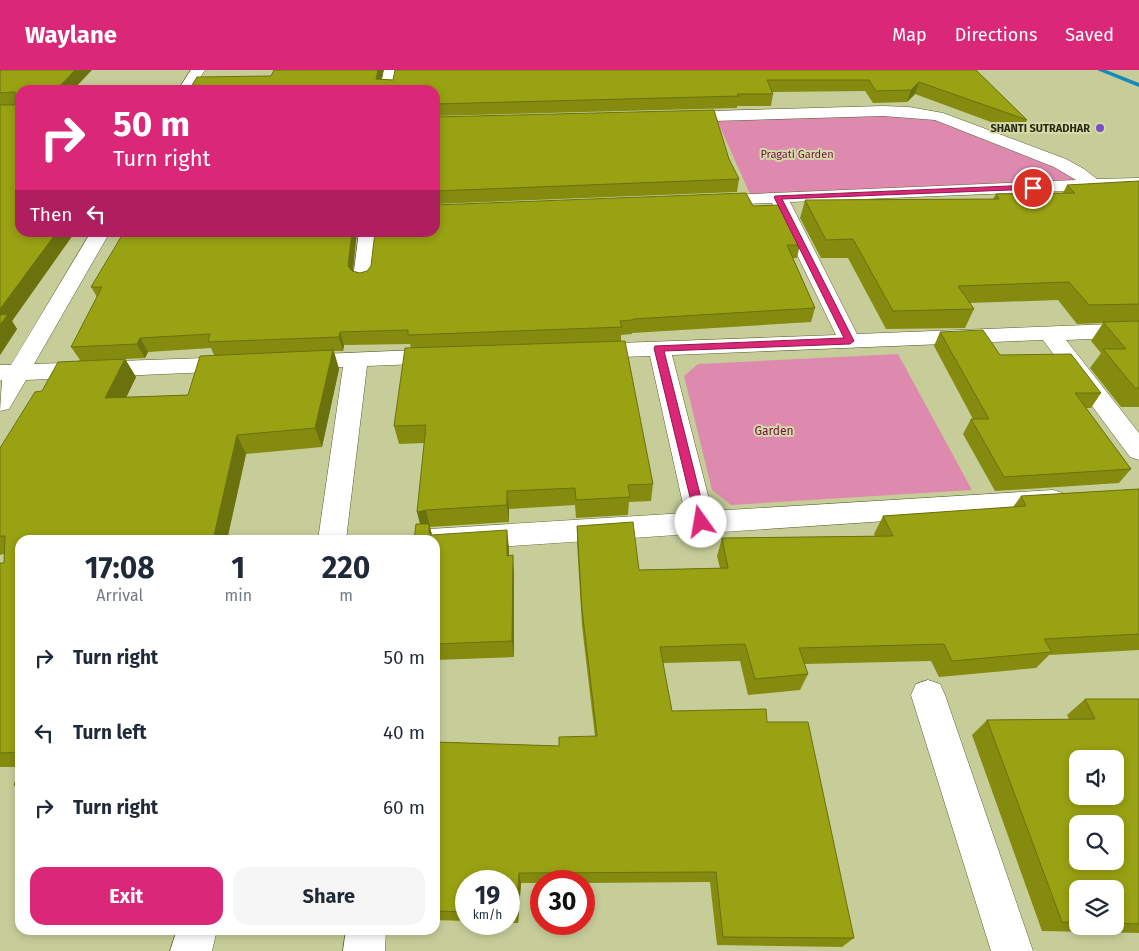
<!DOCTYPE html>
<html lang="en">
<head>
<meta charset="utf-8">
<style>
	:root { --surface:#fff; --page:#f6f6f7; --text:#1f2937; --muted:#747a83; --accent:#db2777 }
	body { margin:0; font-family:"Fira Sans",sans-serif; background:var(--page); color:var(--text); height:100vh; display:flex; flex-direction:column; font-size:19px; white-space:nowrap }
	* { box-sizing:border-box; margin:0 }
	p { font-size:16px; color:var(--muted) }
	.icon { flex:none; width:28px; height:28px; fill:none; stroke:currentColor; stroke-width:2; stroke-linecap:round; stroke-linejoin:round }
	.map { position:relative; flex:1; overflow:hidden }
	.sheet { position:absolute; left:15px; top:465px; width:425px; height:400px; display:flex; flex-direction:column; background:var(--surface); border-radius:15px; box-shadow:0 2px 8px #0003 }
	.sheet>* { flex:none }
	.guide { position:absolute; left:15px; top:15px; width:425px; height:152px; border-radius:15px; box-shadow:0 2px 8px #0003; background:#db2777; color:#fff; overflow:hidden }
	.fabs { position:absolute; left:1069px; top:680px; display:grid; gap:10px }
	.fabs a { display:grid; place-items:center; width:55px; height:55px; border-radius:10px; background:var(--surface); box-shadow:0 2px 8px #0003; font-size:25px }
	.speed { position:absolute; left:455px; top:800px; display:flex; gap:10px; font-size:25px; font-weight:700; text-align:center }
	.speed>* { display:grid; place-content:center; width:65px; height:65px; border-radius:50%; background:var(--surface); box-shadow:0 2px 8px #0003; line-height:1 }
	.speed small { font-size:12px; font-weight:400 }
	.speed .limit { border:8px solid #d22; background:#fff; color:#111 }
	.pin { position:absolute; display:grid; place-items:center; width:42px; height:42px; color:#fff; margin:-21px; border:2px solid #fff; border-radius:50%; box-shadow:0 1px 5px #0007 }
	.me { position:absolute; width:55px; margin:-28px; rotate:347deg; stroke-linejoin:round; filter:drop-shadow(0 0 4px #0008) }
	.turn { display:flex; align-items:center; gap:18px; height:105px; padding:0 15px; font-size:22px }
	.turn .icon { width:65px; height:65px; stroke-width:2.5 }
	.turn b { display:block; font-size:35px; line-height:42px }
	.then { display:flex; align-items:center; height:48px; padding:0 15px; background:#0003; gap:10px; font-size:19px }
	.eta { display:flex; justify-content:space-evenly; align-items:center; height:85px; text-align:center }
	.eta b { font-size:30px; font-weight:700; line-height:35px }
	.cta { display:flex; gap:10px; margin-top:auto; padding:10px 15px }
	.cta a { flex:1; height:58px; border-radius:15px; background:var(--accent); color:#fff; font-size:20px; font-weight:700; line-height:58px; text-align:center }
	.cta a+a { background:var(--page); color:var(--text) }
	ul { padding:0; list-style:none }
	li { display:flex; align-items:center; gap:15px; height:75px; padding:0 15px }
	li div { flex:1 }
	li b { display:block; font-size:19px }
	li em { font-style:normal }
	header { display:flex; align-items:center; gap:30px; box-sizing:border-box; height:70px; padding:0 25px; background:var(--accent); color:#fff }
	header strong { font-size:24px }
	nav { display:flex; gap:28px; margin-inline-start:auto; font-size:18px }
	.map>svg:first-child { display:block }
</style>
</head>
<body>
<header>
<strong>Waylane</strong>
<nav><a>Map</a><a>Directions</a><a>Saved</a></nav>
</header>
<div class="map">
<svg width="1139" height="881" viewBox="0 0 1139 881">
	<rect width="100%" height="100%" fill="#c7cd99"/>
	<g fill="#de8aae">
		<path d="M909,43L938,48L1058,94L1086,113L750,124L716,48Z"/>
		<path d="M898,284L972,420L731,435L712,420L684,306L698,294Z"/>
	</g>
	<g fill="none" stroke-linecap="round" stroke-linejoin="round">
		<path fill="#158aba" fill-rule="evenodd" d="M1097,0H1106L1139,13V17Z"/>
		<defs>
			<g id="minor">
				<path d="M191,0H205L192,20H178Z"/>
				<path d="M384,0H398L394,20H380Z"/>
				<path d="M883,36L909,37L943,43L1066,89L1084,99L1097,109L1139,108V118L790,132L857,264L1139,253V267L1066,270L1139,363V390L1130,387L1043,270L672,285L712,441L1053,420L1063,423L1067,430L1063,437L1053,440L435,481V470H416L420,462L430,459L685,443L650,286L591,288L583,286L580,281L583,276L591,274L836,265L772,133L711,135L705,134L702,130L705,126L1076,110L1054,97L935,50L883,46L679,52L674,50L671,47L674,44L679,42Z"/>
				<path d="M91,162H110L34,294L233,287L241,289L244,294L241,299L233,301L26,310L9,339L0,341L2,310L0,311V295H11Z"/>
				<path d="M359,162H378L373,209L370,213L363,215L356,213L353,209Z"/>
				<path d="M441,279L449,281L452,286L449,291L441,293L367,296L346,470H318L343,297L299,299L291,297L288,292L291,287L299,285Z"/>
				<path d="M928,610L940,614L945,625L1033,881H991L911,625L916,614Z"/>
				<path d="M177,860H217L212,881H170Z"/>
				<path d="M346,860H386L385,881H343Z"/>
			</g>
		</defs>
		<use href="#minor" stroke="#5a5e2e" stroke-width="1"/>
		<use href="#minor" fill="#fff" fill-rule="evenodd"/>
	</g>
	<g fill="#848b0f" fill-rule="evenodd">
		<path d="M0,0L20,20V162H75L12,251L17,259L0,285Z"/>
		<path d="M383,0L381,9L393,10L976,0L1027,50L1021,63L915,24L907,32L873,33L865,21L772,22L773,24L771,36H737V38L435,46V20L271,6Z"/>
		<path d="M435,47L729,89L739,109L737,122L435,134Z"/>
		<path d="M1139,111V337H1121L1090,298L1101,283L1091,271L1103,253L1077,254L1058,230L970,233L974,239L965,258L886,259L848,188H821L800,148L805,130L993,129L996,124L1063,123L1067,115Z"/>
		<path d="M753,136L800,175L797,188H793L815,238L811,252L632,263V264L621,265V271L653,414L651,431L629,432L628,445L576,448L575,435L509,439V452L430,457L432,465L509,478V486L514,503V587L435,590V470L420,454L417,442L425,373L399,374L394,356L411,278L410,274L344,275L343,281H334L339,299L322,377L246,384L227,470H20V697H0V493H4V484L0,485V378L42,321L80,290L71,277L97,227L91,217L353,201L360,203ZM211,278L214,285L188,325L126,327L136,307L125,289L145,288L148,282Z"/>
		<path d="M940,262L1101,323L1091,338H1086L1131,399L1119,413L995,421L963,364L971,349H973L934,276Z"/>
		<path d="M1139,419V580L1049,585L1036,598L939,607L931,591L804,594L808,604L800,620L748,625L740,591L663,593L672,641L767,652L854,868L842,877L717,875L710,812L584,813V811H541V813H521L518,853H509V811H466V851L435,850V672L559,676L595,666L582,556L577,473V456L639,500L720,498L717,486L722,468L875,466L874,464L883,446L1013,437L1021,426Z"/>
		<path d="M1085,629H1139V863L1042,861L972,665L987,650L1069,649L1067,645ZM1078,819H1115V856H1078Z"/>
		<path d="M20,700V719L14,715Z"/>
	</g>
	<g fill="#6b710d">
		<path d="M75,0H92L73,20H56Z"/>
		<path d="M378,0H383L379,20L376,9Z"/>
		<path d="M919,12L915,24L907,32L911,20Z"/>
		<path d="M57,162H75L12,251L17,259L0,285V239Z"/>
		<path d="M352,162H357L352,210L348,196Z"/>
		<path d="M340,262L344,275L343,281L339,267Z"/>
		<path d="M140,268L148,282L145,288L137,274Z"/>
		<path d="M333,280L339,299L322,377L315,358Z"/>
		<path d="M125,289L136,307L117,347L105,328Z"/>
		<path d="M237,365L246,384L227,470H213Z"/>
		<path d="M507,421L509,439V452L507,435Z"/>
		<path d="M426,440L433,470L422,460L417,442Z"/>
		<path d="M507,460L509,478V503L507,486Z"/>
		<path d="M513,485L514,503V587L512,571Z"/>
		<path d="M519,803L521,813L518,853L516,844Z"/>
	</g>
	<g fill="#99a212" stroke="#6b710d" fill-rule="evenodd">
		<path d="M0,0H75L56,20H20V162H57L0,239V35H15V22L0,23Z"/>
		<path d="M274,0H378L376,9L393,10L395,0H976L1027,50L919,12L911,20L876,21L869,10H767L773,24H737L739,26L435,34V20H189L197,7L271,6Z"/>
		<path d="M714,40L729,89L739,109L435,121V47Z"/>
		<path d="M1139,111V234L1089,235L1069,212L958,216L974,239L893,241L853,169L826,170L805,130L999,129L996,124L1075,123L1067,115Z"/>
		<path d="M746,123L753,136L781,135L800,175H787L815,238L633,249V250L620,251L622,257L408,265V260L340,262L339,267L208,272L210,264L140,268L137,274L71,277L102,217H91L124,162H352L348,196L352,201L360,203L367,201L371,196L375,162H435V135Z"/>
		<path d="M8,244L0,255V245Z"/>
		<path d="M1139,251V318H1135L1103,279H1126L1103,252Z"/>
		<path d="M983,260L1000,285L1071,284L1101,323H1075L1131,399L1004,407L971,349H989L940,262Z"/>
		<path d="M625,271L653,414L628,415L630,427L576,430L575,418L507,421V435L426,440L417,442L426,355L394,356L405,278Z"/>
		<path d="M333,280L315,358L237,365L213,470H20V682L0,683V493H4L5,466H0V378L35,322L42,321L58,292L125,289L105,328L188,325L200,286Z"/>
		<path d="M1139,419V564L1044,569L1052,582L952,591L944,574L799,578L808,604L755,609L745,574L660,577L672,641L766,639L767,652H808L854,868L723,867L716,802L519,803L516,844L509,843V811H466V842L435,841V672L559,676V667L597,666L582,539L577,456L633,452L639,500L728,498L722,468L893,466L883,446L1026,436L1021,426Z"/>
		<path d="M416,454H429V463L431,465L507,460V486L513,485L512,571L435,574V470H414Z"/>
		<path d="M1085,629H1139V854L1115,853V819H1078V853L1062,852L987,650L1095,649ZM1078,689H1115V726H1078ZM1078,754H1115V791H1078Z"/>
		<path d="M20,700V715H14Z"/>
	</g>
	<path fill="#db2777" stroke="#8e194d" d="M1033,115L1036,118L1035,119L782,129L854,271L850,274L664,281L707,452L705,456H697L654,278L655,276L844,268L774,127L775,126Z"/>
	<circle fill="#7550c9" stroke="#d4daa5" stroke-width="2" cx="1100" cy="58" r="5"/>
	<g text-anchor="middle" stroke-width="4" stroke-linejoin="round" paint-order="stroke">
		<g font-size="11" font-weight="bold" fill="#292b17" stroke="#d4daa5" text-anchor="end">
			<text x="1090" y="62">SHANTI SUTRADHAR</text>
		</g>
		<g font-size="11" fill="#761048" stroke="#d4daa5">
			<text x="797" y="88">Pragati Garden</text>
		</g>
		<g font-size="12" fill="#761048" stroke="#d4daa5">
			<text x="774" y="365">Garden</text>
		</g>
	</g>
</svg>
<div class="fabs">
<a><svg class="icon" aria-label="sound" viewBox="0 0 24 24"><path d="M4 9h4l5-4v14l-5-4H4zM17 9q2 3 0 6"/></svg></a>
<a><svg class="icon" aria-label="search" viewBox="0 0 24 24"><circle cx="10" cy="10" r="6"/><path d="M15 15l6 6"/></svg></a>
<a><svg class="icon" aria-label="layers" viewBox="0 0 24 24"><path d="M12 4l9 5-9 5-9-5zM3 14l9 5 9-5"/></svg></a>
</div>
<div class="speed"><div>19<small>km/h</small></div><div class="limit">30</div></div>
<div class="pin" style="left:1033px;top:118px;background:#d93025"><svg class="icon" aria-label="arrive" viewBox="0 0 24 24"><path d="M6 21V4h12l-3 4 3 4H6"/></svg></div>
<svg class="me" style="left:701px;top:452px" viewBox="-20 -20 40 40"><circle r="19" fill="#fff"/><path d="M0-13L10 11 0 6-10 11z" fill="#db2777"/></svg>
<div class="guide">
<div class="turn"><svg class="icon" aria-label="right" viewBox="0 0 24 24"><path d="M7 20v-9h11M14 6l5 5-5 5"/></svg><div><b>50 m</b>Turn right</div></div>
<div class="then">Then<svg class="icon" aria-label="left" viewBox="0 0 24 24"><path d="M17 20v-9H6M10 6l-5 5 5 5"/></svg></div>
</div>
<section class="sheet">
<div class="eta">
<div><b>17:08</b><p>Arrival</p></div>
<div><b>1</b><p>min</p></div>
<div><b>220</b><p>m</p></div>
</div>
<ul>
<li><svg class="icon" aria-label="right" viewBox="0 0 24 24"><path d="M7 20v-9h11M14 6l5 5-5 5"/></svg><div><b>Turn right</b></div><em>50 m</em></li>
<li><svg class="icon" aria-label="left" viewBox="0 0 24 24"><path d="M17 20v-9H6M10 6l-5 5 5 5"/></svg><div><b>Turn left</b></div><em>40 m</em></li>
<li><svg class="icon" aria-label="right" viewBox="0 0 24 24"><path d="M7 20v-9h11M14 6l5 5-5 5"/></svg><div><b>Turn right</b></div><em>60 m</em></li>
</ul>
<div class="cta"><a>Exit</a><a>Share</a></div>
</section>
</div>
</body>
</html>
